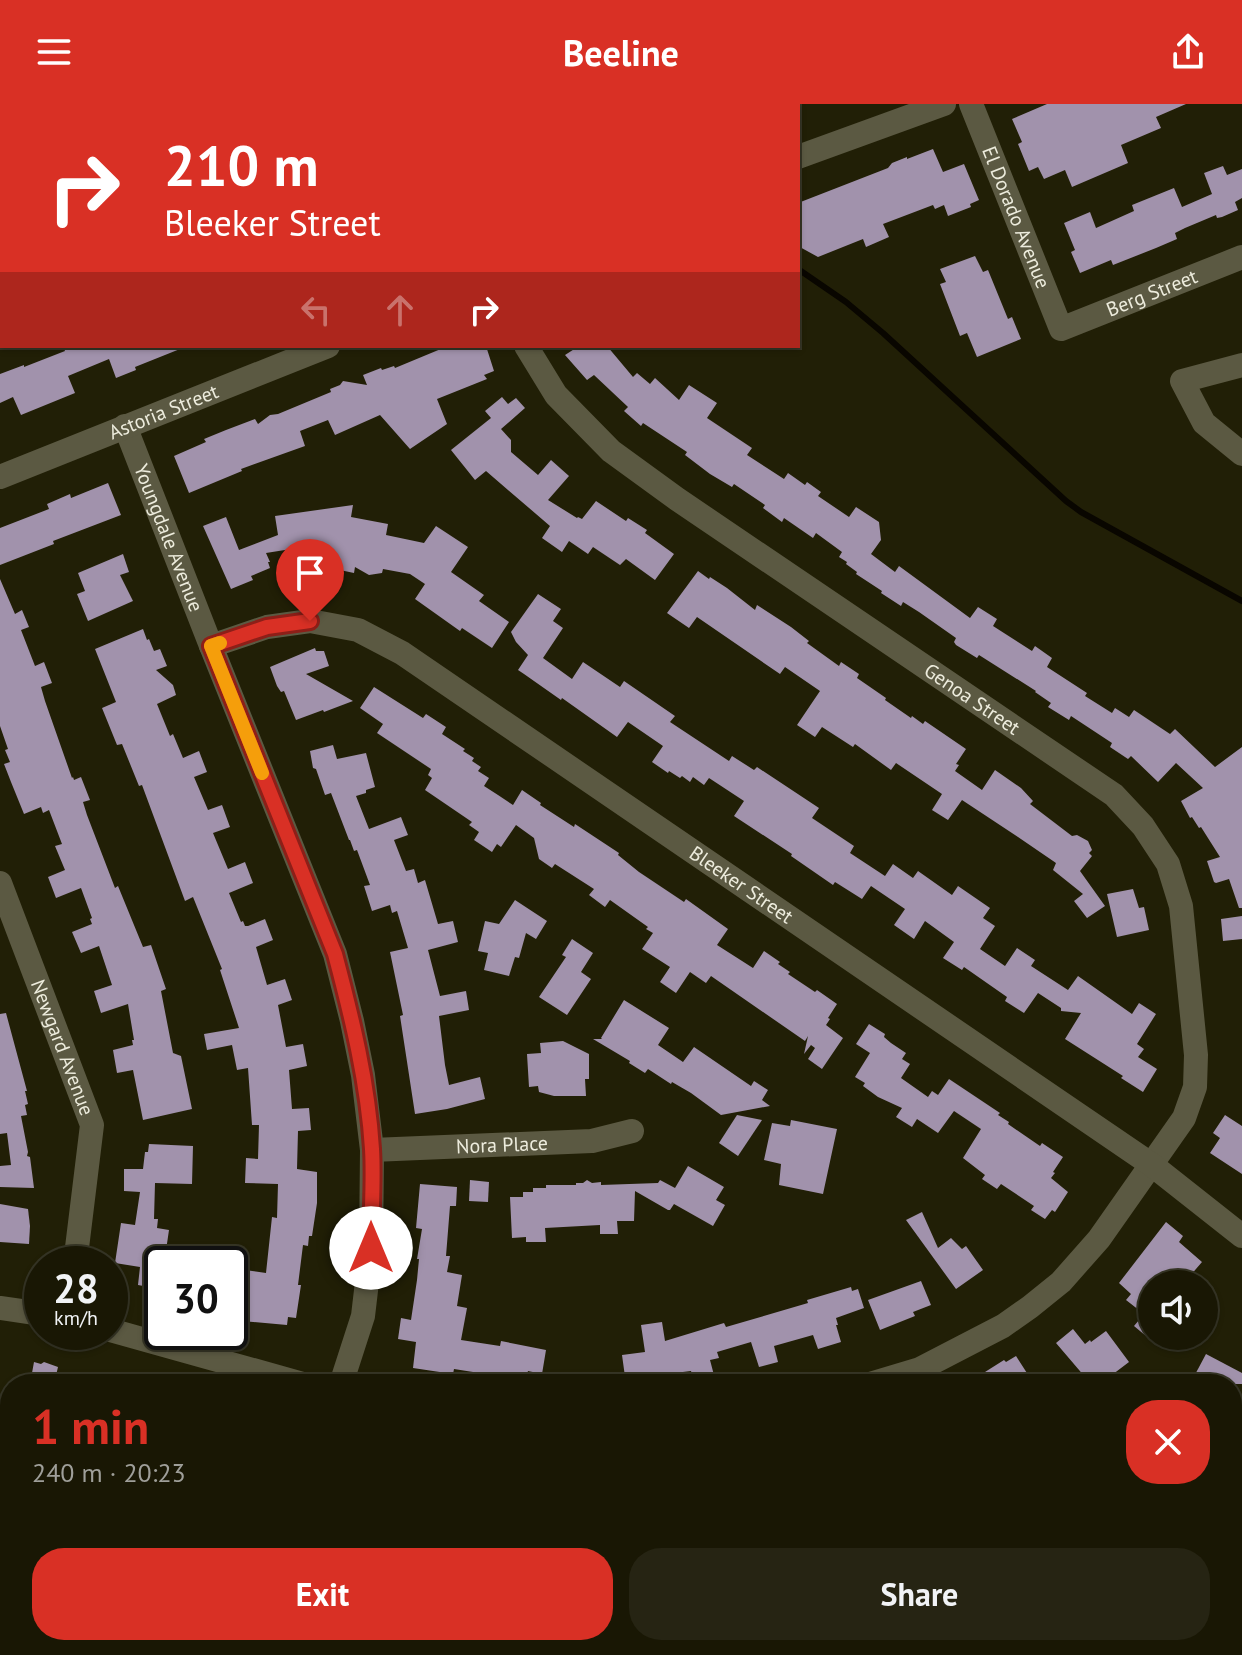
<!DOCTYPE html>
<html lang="en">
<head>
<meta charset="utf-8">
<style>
	:root { --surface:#191704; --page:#262413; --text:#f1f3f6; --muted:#9f9f9a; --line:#373626; --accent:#d93025 }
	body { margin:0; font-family:"PT Sans",sans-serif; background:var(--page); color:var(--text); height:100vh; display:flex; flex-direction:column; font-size:30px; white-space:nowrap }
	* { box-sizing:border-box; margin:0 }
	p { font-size:26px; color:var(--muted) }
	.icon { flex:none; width:44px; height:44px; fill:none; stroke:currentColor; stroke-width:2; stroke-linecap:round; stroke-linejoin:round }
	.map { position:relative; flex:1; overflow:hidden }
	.panel { position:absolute; left:0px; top:1270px; width:1242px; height:282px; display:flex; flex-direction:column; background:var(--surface); border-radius:32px 32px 0 0; box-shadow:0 2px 6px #0004,0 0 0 2px var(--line) }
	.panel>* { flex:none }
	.banner { position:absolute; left:0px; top:0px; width:800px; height:244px; box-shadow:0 2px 6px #0004,0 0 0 2px var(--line); background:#d93025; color:#fff; overflow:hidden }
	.tools { position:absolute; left:1138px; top:1166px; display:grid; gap:16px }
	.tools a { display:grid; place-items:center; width:80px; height:80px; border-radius:50%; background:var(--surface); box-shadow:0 2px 6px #0004,0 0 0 2px var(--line); font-size:40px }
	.speed { position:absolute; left:24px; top:1142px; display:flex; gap:16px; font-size:40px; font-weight:700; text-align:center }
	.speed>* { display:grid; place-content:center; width:104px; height:104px; border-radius:50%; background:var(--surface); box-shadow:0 2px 6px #0004,0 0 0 2px var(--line); line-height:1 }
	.speed small { font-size:20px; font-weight:400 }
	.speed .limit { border:4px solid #111; border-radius:12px; background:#fff; color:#111 }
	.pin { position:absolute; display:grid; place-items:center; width:68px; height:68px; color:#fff; margin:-82px -34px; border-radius:50% 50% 50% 0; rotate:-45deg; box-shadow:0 0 8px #0007 }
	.pin .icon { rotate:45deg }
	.me { position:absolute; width:88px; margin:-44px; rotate:0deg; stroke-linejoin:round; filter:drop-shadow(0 0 6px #0008) }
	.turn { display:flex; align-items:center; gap:28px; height:168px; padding:0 32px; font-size:36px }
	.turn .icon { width:104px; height:104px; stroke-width:2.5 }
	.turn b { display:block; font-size:56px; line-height:68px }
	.lanes { display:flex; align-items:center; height:76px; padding:0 32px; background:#0003; justify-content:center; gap:40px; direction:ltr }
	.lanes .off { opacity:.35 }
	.round { display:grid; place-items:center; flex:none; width:84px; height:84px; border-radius:32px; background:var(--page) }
	.overview { display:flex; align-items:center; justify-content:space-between; height:136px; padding:0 32px }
	h1 { font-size:48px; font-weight:600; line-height:60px; color:var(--accent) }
	.cta { display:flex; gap:16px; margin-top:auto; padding:16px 32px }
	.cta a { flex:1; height:92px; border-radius:32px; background:var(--accent); color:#fff; font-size:32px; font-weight:600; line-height:92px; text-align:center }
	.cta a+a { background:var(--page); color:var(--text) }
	header { display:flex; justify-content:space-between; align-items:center; height:104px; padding:0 32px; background:var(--accent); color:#fff; font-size:36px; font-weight:600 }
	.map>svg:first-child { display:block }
</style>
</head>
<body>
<header><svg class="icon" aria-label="menu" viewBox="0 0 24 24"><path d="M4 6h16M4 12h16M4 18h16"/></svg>Beeline<svg class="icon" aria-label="share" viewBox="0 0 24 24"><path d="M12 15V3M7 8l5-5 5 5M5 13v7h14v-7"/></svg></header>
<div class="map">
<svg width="1242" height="1551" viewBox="0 0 1242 1551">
	<rect width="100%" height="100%" fill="#211f06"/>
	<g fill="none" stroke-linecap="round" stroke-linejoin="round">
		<path stroke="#090600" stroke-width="6" d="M798,165L846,198L883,229L1066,397L1081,408L1242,497"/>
	</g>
	<g fill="#a192ac">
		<path d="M1047,0H1186L1156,13L1161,24L1121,41L1128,59L1072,83L1065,66L1044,75L1038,63L1029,67L1018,40L1022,38L1012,15Z"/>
		<path d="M933,45L943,68L964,60L979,96L970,100L971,103L948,112L944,101L935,105L933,101L883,120L889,133L866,143L863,135L818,153L798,142V99L888,64L892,59L907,53V55Z"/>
		<path d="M1223,62L1227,71L1242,65V94L1235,98L1238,106L1222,113L1217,114L1216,111L1185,124L1175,129L1177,135L1156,144L1113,161L1111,156L1080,169L1071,148L1075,146L1064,119L1090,108L1096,124L1134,107L1132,101L1174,84L1182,103L1212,90L1204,69Z"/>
		<path d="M975,152L983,168L988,166L1008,215L1012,213L1021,235L977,253L967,229L960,232L940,180L946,178L940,165Z"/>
		<path d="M63,242H184L185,243L135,263L136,266L116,274L109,255L68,272L75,289L21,311L13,293L0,299V270L24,261V263L65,247Z"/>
		<path d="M448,242H486L494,267L484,271L487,275L437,295L447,320L410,345L380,311L335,331L328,316L300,327L305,342L241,365L242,367L189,389L174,352L206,338L204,335L226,326L255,315L258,320L270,311L278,310L331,288L330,285L340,281L343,277L367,281L363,271L381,264L382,266L394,262L395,264Z"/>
		<path d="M579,242H607L633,273L637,269L650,280L655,274L679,296L689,281L717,299L707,314L752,344L747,351L784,375L788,369L805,381L807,378L821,388L818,392L849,413L856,403L879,418L881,436L871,450L895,468L899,462L970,514L978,503L997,515L993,522L1032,547L1035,542L1052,554L1047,563L1087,589L1085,592L1112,609L1115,604L1129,613L1134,606L1170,630L1175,625L1215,663L1242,643V804H1239L1229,775L1216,779L1214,778L1207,757L1220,753L1201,723L1199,724L1192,713L1190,714L1181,697L1203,684L1176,659L1158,678L1131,652L1128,655L1110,643L1112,639L1071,612L1069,616L1048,603L1051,599L1035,588L1036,587L979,551L977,554L956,541L954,538L956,534L919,508L903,498L901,502L881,489L882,487L856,470L857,468L846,460L847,458L839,453L842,448L816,429L813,434L784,414L782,418L763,404L765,401L734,380L732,383L710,370L685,351L687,348L643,319L641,322L624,307L628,303L594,271L587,276L565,251Z"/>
		<path d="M502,293L508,300L516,294L525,304L501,325L511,336V348L538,371L551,356L569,372L548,396L577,414L578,413L582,415L596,397L626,417L628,414L647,426L645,429L674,450L655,476L626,455L620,461L593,443L588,450L569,437L562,448L542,434L550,422L486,367L475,376L451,346L491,314L485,307Z"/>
		<path d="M108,379L121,411L53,437L54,440L0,461V424L49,405L47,400L70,390L71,394Z"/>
		<path d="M353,401L351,413L388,420L386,431L424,439L436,422L468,443L451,468L484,491L479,497L509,518L492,544L462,524L460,527L415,495L425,480L410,470L383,465L382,469L369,471L355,463L354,469L335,465L337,454L306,459L304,443L266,449L270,458H268L270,464L251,472L253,476L231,485L203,422L226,413L239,446L278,431L275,412Z"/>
		<path d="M123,450L129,468L120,471L133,497L88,517L77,490L85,487L78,469Z"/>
		<path d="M698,467L709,475L710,473L727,484L755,506L757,501L791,523L809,537L807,539L839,562L841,558L859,570L857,574L886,594L885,596L911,614L912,612L923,620L925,617L966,645L956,660L959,661L955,667L982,686L995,666L1021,684L1033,697L1030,700L1072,732L1077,731L1088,737L1092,746L1089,749L1092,752L1080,767L1105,802L1087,814L1074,797L1083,790L1053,766L1056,759L1018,733L962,696L948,716L932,706L942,690L896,659L891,666L855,640L853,643L822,623L815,633L797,621L820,587L785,563L780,570L697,513L689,524L667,509Z"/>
		<path d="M0,475L15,510L22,506L29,523L21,526L35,562L44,558L52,579L41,583L45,597L72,674L73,673L74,676L81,673L90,696L83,698L87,711L115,784L118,782L143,843L151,841L166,885L161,887L173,949L181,952L192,1005L143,1016L133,966L117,969L113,946L133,941L132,936H134L128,900L101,909L94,887L112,881L99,842L81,849L72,828L92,820L90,815L92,814L81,784L56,794L48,773L65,766L55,742L62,740L49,706L43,709L41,703L24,710L11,678L4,660L10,658L5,646L8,645L0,622Z"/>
		<path d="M538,490L561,505L553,517L563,524L543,554L572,575L583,558L620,583L624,577L675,612L670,618L729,657L732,652L754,666L757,663L819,704L812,714L854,742L850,749L885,772L893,760L913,774L918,767L952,791L958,782L990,804L983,814L995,822L980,845L1005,862L1017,844L1035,856L1031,862L1068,886L1078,872L1132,910L1139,899L1156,910L1137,940L1144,945L1138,953L1157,965L1143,988L1121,974L1123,972L1065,935L1081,909L1061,907V904L1038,889L1024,909L1005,897L1007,893L964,863L962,866L943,854L954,838L925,817L914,835L894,821L905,805L871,782L862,795L835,778L833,781L791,752L792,750L734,712L744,697L709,674L704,681L693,673L690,678L682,672L680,674L669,667L668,669L652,658L663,642L628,618L617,633L562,594L561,596L524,570L518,566L528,551L516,538L511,528Z"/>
		<path d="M143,525L147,536L149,535L154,547L160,545L167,562L156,566L173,581L176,591L157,600L170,632L173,630L183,654L199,647L207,668L194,673L208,706L222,701L230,723L213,729L228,765L245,758L253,779L229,789L241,818L243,817L245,822H248L265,815L273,836L256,843L267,881L285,875L292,896L278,901L286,943L303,940L307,962L289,966L292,1005L309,1004L311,1026L298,1027L297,1065L317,1068V1099L312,1132H309L308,1142L303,1141L298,1181H301L296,1214L288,1213L287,1221L230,1216V1164L266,1169L272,1113L277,1114L278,1080L245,1079L246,1054L258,1055L259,1021H252L248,964L237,966L232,941L207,946L204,930L239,924L220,866L222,865L193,793L185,797L142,681L139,682L122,640L117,641L102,604L116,598L95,545Z"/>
		<path d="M315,544L316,547H324L329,562L306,570L353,597L324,608L323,606L296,616L284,587L281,588L277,582L270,563Z"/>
		<path d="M374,583L423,614L426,610L446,623L442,630L465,645L463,647L474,654L472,657L481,663L478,667L489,674L484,682L498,691L513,701L522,686L541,699L540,701L574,723L575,720L619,749L618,751L639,768L684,798L686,795L728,825L717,841L753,864L764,847L780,858L778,860L790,868L788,870L815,888L817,886L837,900L828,914L830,915L826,921L843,934L822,965L808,955L815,944L811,941L804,950L808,932L805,937L711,872L706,879L690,868L676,889L660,878L670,863L642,845L653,829L646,825L648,823L610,796L605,803L589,791L594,785L555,760L552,764L539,755L534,734L516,721L501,743L497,740L492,748L474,736L479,728L469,721L472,718L425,686L432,674L428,671L431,665L377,629L383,620L360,604Z"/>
		<path d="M333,641L337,655L366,649L375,683L366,686V689L356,692L369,725L401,713L408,731L394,736L406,767L414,765L418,779L425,776L438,820L453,817L458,838L428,846L440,892L466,887L469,906L439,912L445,961L449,981L480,973L485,995L447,1005L415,1010L400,912L403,911L390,848L408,844L397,807L392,809L390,801L372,807L364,782L370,781L357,746L354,747L350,736H349L331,689L325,691L316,665L313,664L310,647Z"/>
		<path d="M1133,785L1139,804L1144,803L1149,826L1117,833L1107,790Z"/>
		<path d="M515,796L547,817L536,835L526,829L519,854L515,853L509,872L484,866L488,849L478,847L485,817L499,820Z"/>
		<path d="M1242,812V835L1223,837L1221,815Z"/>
		<path d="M572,835L593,849L581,868L591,875L567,911L539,893L566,853L562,851Z"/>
		<path d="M624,896L669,924L658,941L683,958L694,943L751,982L754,977L768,986L762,996L770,1002L721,1011L691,989L672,978L671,980L648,965L645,969L629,959L630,957L593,935H602L601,934Z"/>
		<path d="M6,909L27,987H25L28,1000L25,1001L27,1011L21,1012L28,1048L27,1052L30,1053L34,1084L0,1083V1062L11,1061L7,1029L0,1030V910Z"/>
		<path d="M869,920L885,930L884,933L891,939L906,949L902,955L910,960L901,974L928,993L932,987L938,991L949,975L1000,1009L998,1011L1009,1018L1008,1020L1040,1042L1042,1039L1063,1053L1053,1068L1055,1069L1051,1074L1068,1088L1055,1108L1052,1106L1045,1115L1031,1106L1034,1102L1001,1080L997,1085L982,1075L985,1071L963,1054L981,1025L954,1007L938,1029L917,1015L912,1023L896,1013L902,1004L878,993L863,982L865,979L855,973L870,949L856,940Z"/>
		<path d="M563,937L589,950V975H585L586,992H554L539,988L538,982L529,983L527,950L541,949L540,939Z"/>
		<path d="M737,1011L762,1016L738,1052L719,1039Z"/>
		<path d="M1225,1011L1242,1022V1070L1210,1049L1220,1034L1213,1029Z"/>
		<path d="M791,1016L837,1025L823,1090L779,1081L781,1060L764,1056L772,1019L790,1022Z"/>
		<path d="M149,1040L193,1042L192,1080L155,1079L154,1115H158L157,1124L169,1126L164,1160H162L160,1185L138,1181L140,1163L115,1159L121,1119L135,1121L140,1088L124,1087V1065H143L145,1048H148Z"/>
		<path d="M688,1062L724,1083L716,1096L725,1101L713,1122L674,1100L670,1106H668L635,1087L634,1117H617L618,1130H600V1121L545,1124L546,1138H526V1133L512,1134L510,1093H523V1088H533V1084H546V1081H576V1079H583L587,1076L592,1079L601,1078V1081L658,1079L660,1076L675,1084Z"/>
		<path d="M470,1076L489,1078L488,1098L469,1097Z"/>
		<path d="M420,1080L457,1083L456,1102H450L446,1152H450L447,1168L462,1171L457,1202L467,1204L461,1236L500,1242L501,1237L546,1246L542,1270L528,1267L526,1273L517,1271L515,1280H491L492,1271L454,1265L453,1270L413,1264L416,1238L398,1235L401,1214L411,1216L417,1176L419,1155H417L422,1125L416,1124Z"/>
		<path d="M0,1100L28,1105L30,1122L29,1140L0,1138Z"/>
		<path d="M922,1108L938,1144L951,1134L962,1145L966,1142L983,1166L956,1185L906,1116Z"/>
		<path d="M1166,1118L1183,1132L1179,1138L1202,1158L1183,1180H1152V1237L1134,1222L1144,1210L1126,1196L1131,1190L1119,1179Z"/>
		<path d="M921,1177L931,1201L913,1208L915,1212L880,1226L868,1196Z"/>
		<path d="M851,1183L852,1187L858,1185L864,1204L836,1214L838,1221H836L841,1238L818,1245L813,1231L774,1242L778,1258L759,1263L751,1238L717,1248L719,1254L710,1256L715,1275L695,1280L691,1267L650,1272L651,1275L644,1276L645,1280H626L622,1251L645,1248L641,1221L662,1218L665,1237L724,1219L726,1223L808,1199L807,1196Z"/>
		<path d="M1073,1225L1085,1240L1090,1236L1091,1238L1106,1227L1129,1258L1100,1280H1091L1056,1239Z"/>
		<path d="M1206,1250L1242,1269V1280H1190Z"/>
		<path d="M1016,1252L1034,1280H966L1004,1256L1006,1258Z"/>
		<path d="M34,1258L41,1260L44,1258L58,1263L54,1280H30Z"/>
	</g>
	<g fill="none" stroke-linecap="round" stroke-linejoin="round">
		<g stroke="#5b5942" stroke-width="24">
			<path d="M707,0L708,2"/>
			<path id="s1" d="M971,0L1061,225L1242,153"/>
			<path d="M277,2L282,0"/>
			<path d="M798,53L944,0"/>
			<path d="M0,113H2"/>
			<path id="s2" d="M526,242L556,291L611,347L677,395L1114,691L1143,722L1168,760L1181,802L1196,951L1195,983L1184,1014L1099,1135L1061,1178L1030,1203L1003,1222L920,1265L870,1280"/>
			<path d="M1242,261L1182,277L1204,319L1242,350"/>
			<path id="s3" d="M125,322L211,542L335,850L352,917L363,971L372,1046L371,1144L363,1212L341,1280"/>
			<path id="s4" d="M0,373L328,242"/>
			<path id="s5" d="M211,542L267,523L310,517L358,526L402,549L1152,1061L1242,1132"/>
			<path id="s6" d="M0,779L92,1021L75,1160"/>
			<path id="s7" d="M372,1046L592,1037L632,1027"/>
			<path d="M0,1204L42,1210"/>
			<path d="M110,1226L303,1280"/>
			<path d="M1232,1447L1242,1428"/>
			<path d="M90,1542L96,1551"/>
			<path d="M227,1551L231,1542"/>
			<path d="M863,1551L868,1542"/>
			<path d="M1177,1551L1181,1542"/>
		</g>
	</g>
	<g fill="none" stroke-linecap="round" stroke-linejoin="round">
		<defs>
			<path id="route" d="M310,517L267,523L211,542L335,850C352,914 368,979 372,1045C374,1078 371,1111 371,1144"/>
		</defs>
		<use href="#route" stroke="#8d1f18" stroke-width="20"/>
		<use href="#route" stroke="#d93025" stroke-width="14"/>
		<path stroke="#f59e0b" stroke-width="14" d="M220,539L211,542L262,669"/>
	</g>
	<g text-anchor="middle" stroke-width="8" stroke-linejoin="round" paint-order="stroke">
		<g font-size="20" fill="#edecdd" stroke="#090802">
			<text dy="7" stroke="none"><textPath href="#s1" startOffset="122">El Dorado Avenue</textPath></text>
			<text dy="7" stroke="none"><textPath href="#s1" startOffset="340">Berg Street</textPath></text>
			<text dy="7" stroke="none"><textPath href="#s4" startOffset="176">Astoria Street</textPath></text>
			<text dy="7" stroke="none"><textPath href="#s3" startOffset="120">Youngdale Avenue</textPath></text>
			<text dy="7" stroke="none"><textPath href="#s2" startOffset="574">Genoa Street</textPath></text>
			<text dy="7" stroke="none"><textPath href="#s5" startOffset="612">Bleeker Street</textPath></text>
			<text dy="7" stroke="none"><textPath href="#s6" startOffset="176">Newgard Avenue</textPath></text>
			<text dy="7" stroke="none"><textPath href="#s7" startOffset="130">Nora Place</textPath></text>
		</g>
	</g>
</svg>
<div class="tools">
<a><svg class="icon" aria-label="sound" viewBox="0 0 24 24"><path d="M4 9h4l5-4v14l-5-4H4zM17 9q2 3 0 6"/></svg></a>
</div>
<div class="speed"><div>28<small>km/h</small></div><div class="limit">30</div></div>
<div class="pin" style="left:310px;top:517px;background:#d93025"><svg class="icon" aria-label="arrive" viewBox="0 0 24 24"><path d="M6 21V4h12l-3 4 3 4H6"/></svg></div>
<svg class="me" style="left:371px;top:1144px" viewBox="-20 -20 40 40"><circle r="19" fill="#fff"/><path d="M0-13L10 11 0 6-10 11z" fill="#d93025"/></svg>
<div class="banner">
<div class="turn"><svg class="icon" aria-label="right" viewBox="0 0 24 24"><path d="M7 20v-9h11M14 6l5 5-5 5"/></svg><div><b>210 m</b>Bleeker Street</div></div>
<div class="lanes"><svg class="icon off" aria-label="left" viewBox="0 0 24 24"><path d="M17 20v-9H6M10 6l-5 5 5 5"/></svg><svg class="icon off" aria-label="ahead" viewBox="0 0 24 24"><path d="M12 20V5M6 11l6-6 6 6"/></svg><svg class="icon" aria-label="right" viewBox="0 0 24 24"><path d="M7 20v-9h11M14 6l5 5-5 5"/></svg></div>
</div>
<section class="panel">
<div class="overview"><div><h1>1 min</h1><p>240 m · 20:23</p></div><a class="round" style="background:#d93025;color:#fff"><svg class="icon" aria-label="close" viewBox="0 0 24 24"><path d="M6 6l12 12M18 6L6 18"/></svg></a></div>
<div class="cta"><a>Exit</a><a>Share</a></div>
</section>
</div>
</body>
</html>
